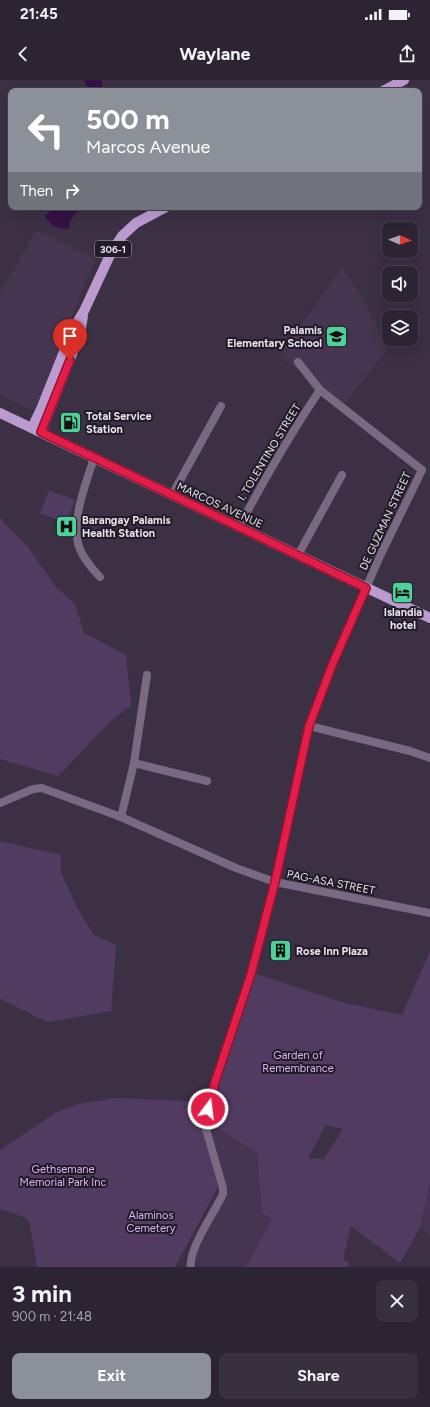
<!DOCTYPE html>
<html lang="en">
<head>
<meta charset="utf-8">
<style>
	:root { --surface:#2d2433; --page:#39303f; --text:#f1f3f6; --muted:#a7a4ac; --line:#48414e; --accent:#8c9099 }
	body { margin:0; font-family:Figtree,sans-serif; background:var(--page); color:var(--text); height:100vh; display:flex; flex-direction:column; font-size:15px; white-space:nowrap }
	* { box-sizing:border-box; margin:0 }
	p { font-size:13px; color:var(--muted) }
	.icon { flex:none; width:22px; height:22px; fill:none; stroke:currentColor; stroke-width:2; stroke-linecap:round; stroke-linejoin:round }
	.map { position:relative; height:1187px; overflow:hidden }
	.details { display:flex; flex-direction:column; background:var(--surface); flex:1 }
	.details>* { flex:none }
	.top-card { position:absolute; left:8px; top:8px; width:414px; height:122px; border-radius:8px; box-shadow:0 4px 16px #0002,0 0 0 1px var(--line); background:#8c9099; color:#fff; overflow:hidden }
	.needle { width:26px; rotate:92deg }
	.tools { position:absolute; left:382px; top:142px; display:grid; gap:8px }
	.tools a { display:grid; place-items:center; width:36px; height:36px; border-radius:8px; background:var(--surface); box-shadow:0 4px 16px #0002,0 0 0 1px var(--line); font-size:20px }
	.pin { position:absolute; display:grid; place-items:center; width:34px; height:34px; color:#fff; margin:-41px -17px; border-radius:50% 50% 50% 0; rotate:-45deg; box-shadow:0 0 4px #0007 }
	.pin .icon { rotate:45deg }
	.me { position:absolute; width:44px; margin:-22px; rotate:15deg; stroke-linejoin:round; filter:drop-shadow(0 0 3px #0008) }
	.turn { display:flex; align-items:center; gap:14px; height:84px; padding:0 12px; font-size:18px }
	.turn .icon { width:52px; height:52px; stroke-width:2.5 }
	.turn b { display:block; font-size:28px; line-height:34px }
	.then { display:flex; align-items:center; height:38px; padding:0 12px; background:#0003; gap:8px; font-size:15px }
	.round { display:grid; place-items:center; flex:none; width:42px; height:42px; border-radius:8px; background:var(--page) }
	.summary { display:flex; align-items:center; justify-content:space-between; height:68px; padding:0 12px }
	h1 { font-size:24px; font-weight:700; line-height:30px }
	.cta { display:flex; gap:8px; margin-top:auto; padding:8px 12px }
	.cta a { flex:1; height:46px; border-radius:8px; background:var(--accent); color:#fff; font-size:16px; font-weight:700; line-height:46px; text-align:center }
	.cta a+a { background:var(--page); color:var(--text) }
	.status { display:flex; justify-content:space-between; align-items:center; height:28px; padding:0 20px; background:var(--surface); direction:ltr }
	.status svg { height:11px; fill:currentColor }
	header { display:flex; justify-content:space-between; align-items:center; height:52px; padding:0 12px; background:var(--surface); font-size:18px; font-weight:700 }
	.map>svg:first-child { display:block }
</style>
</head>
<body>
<div class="status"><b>21:45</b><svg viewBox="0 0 49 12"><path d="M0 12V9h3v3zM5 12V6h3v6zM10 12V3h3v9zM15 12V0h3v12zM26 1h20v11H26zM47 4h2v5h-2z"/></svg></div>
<header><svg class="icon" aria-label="back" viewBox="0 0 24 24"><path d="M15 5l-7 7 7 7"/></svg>Waylane<svg class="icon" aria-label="share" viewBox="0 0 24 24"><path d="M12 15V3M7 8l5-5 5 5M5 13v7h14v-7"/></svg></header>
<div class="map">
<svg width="430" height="1187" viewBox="0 0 430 1187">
	<rect width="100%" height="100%" fill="#3c3044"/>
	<g fill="#453550">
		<path d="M36,150L95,179L35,330H30L0,315V214Z"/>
		<path d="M342,187L356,208L388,268L344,324L279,276Z"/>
		<path d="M211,1045L257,1073L262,1133L272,1139L246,1187H200L197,1185L194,1179L215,1138L226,1111L209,1046Z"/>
		<path d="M430,1103V1156L420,1148Z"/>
	</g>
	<g fill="#523b61" fill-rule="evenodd">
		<path d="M49,410L75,420L66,443L40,433Z"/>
		<path d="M0,437L4,443L29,468L55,506L75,524L84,553L126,575L131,625L110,642L58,696L0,679Z"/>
		<path d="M0,761L61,775V793L77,827L94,855L116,865L111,931L47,942L0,919Z"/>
		<path d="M430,871V1103L420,1148L400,1183L351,1146L343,1179L350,1184L348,1187H246L272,1139L262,1133L257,1073L209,1043V1038L226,980L254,895L256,894L341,922L402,935ZM326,1045L343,1049L324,1079L308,1078Z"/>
		<path d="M116,1018L206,1022L203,1036V1048L218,1107L175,1187H37L29,1141L24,1137L0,1129V1070L55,1033L79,1024Z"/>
	</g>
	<g fill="#341146">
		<path d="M84,0H102V6L105,11H89Z"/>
		<path d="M55,127H80L70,141L69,149C58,149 50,146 45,136Z"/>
	</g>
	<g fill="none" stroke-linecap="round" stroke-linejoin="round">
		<g stroke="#796983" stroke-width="8">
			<path d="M298,282L320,310L422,390"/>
			<path d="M94,378C86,403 72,438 78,463C80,474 92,489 100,497"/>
			<path d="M172,415L221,326"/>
			<path d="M239,447C264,400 290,354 320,310"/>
			<path d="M298,475L342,395"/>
			<path d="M309,646L410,671L430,678"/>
			<path d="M134,683L207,701"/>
			<path d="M0,723L33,709L42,708L121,737L236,788L275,802L430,833"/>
			<path d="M121,737L134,683L147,595"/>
			<path d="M191,1187C188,1170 215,1131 223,1114V1108L206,1049L208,1029L215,1002L251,894L275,802L309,646L333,583L381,474L422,390"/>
		</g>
		<g stroke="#bb9ad0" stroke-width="10">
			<path d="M383,11L404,0"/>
			<path d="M0,333L430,538"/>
			<path d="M32,348L41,329L73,249L84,231L111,173L122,156L136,143L166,127"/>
			<path d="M41,352L80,254L83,236"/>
		</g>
	</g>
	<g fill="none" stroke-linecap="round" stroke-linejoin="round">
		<defs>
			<path id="route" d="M70,280L41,352L366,508L333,583L309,646L275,802L251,894L215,1002L208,1029"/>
		</defs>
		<use href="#route" stroke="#92132f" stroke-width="10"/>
		<use href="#route" stroke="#e11d48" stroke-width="7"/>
	</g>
	<defs>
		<symbol id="school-square" viewBox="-11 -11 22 22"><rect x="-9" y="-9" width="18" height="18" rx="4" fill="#4dd39a" stroke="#201b24"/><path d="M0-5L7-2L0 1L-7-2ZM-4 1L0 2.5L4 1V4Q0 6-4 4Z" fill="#111"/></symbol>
		<symbol id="fuel-square" viewBox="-11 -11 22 22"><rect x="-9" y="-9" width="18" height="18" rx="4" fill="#4dd39a" stroke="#201b24"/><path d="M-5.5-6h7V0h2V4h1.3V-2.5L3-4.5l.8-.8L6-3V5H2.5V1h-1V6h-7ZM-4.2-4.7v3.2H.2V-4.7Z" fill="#111"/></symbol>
		<symbol id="hospital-square" viewBox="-11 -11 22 22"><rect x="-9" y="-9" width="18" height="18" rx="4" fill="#4dd39a" stroke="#201b24"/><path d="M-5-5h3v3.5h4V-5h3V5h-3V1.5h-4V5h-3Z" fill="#111"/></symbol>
		<symbol id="hotel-square" viewBox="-11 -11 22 22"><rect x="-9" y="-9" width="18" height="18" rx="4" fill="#4dd39a" stroke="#201b24"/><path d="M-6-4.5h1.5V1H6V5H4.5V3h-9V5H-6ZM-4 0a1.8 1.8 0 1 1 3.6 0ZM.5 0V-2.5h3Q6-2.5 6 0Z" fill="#111"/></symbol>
		<symbol id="building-square" viewBox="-11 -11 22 22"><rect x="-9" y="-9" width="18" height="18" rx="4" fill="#4dd39a" stroke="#201b24"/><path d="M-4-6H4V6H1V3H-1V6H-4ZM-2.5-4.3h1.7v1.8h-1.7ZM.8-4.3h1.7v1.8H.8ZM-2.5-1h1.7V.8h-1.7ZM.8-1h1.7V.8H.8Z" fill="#111"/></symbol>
	</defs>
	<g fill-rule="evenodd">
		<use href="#school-square" x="324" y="244" width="25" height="25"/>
		<use href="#fuel-square" x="58" y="330" width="25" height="25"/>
		<use href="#hospital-square" x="54" y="434" width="25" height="25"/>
		<use href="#hotel-square" x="390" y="500" width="25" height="25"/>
		<use href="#building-square" x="268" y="858" width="25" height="25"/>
	</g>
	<g text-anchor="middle" stroke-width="4" stroke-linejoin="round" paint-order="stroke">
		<rect fill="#201b24" stroke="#ada6b1" stroke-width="1" x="95" y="161" width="36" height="16" rx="3"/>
		<g font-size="10" font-weight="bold" fill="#e9e1ee">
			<text x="113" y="173">306-1</text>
		</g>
		<g font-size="11" font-weight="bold" fill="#e9e1ee" stroke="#201b24" text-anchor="start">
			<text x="322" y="254" text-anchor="end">Palamis<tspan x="322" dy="13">Elementary School</tspan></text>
			<text x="86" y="340">Total Service<tspan x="86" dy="13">Station</tspan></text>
			<text x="82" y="444">Barangay Palamis<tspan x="82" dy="13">Health Station</tspan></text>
			<text x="403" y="536" text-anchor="middle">Islandia<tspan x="403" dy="13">hotel</tspan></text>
			<text x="296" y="875">Rose Inn Plaza</text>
		</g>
		<g font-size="11" fill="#e9e1ee" stroke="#201b24">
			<text transform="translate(269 372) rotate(-59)" y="4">I. TOLENTINO STREET</text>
			<text transform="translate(220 425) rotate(25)" y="4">MARCOS AVENUE</text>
			<text transform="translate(385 441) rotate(-65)" y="4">DE GUZMAN STREET</text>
			<text transform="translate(331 802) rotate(11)" y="4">PAG-ASA STREET</text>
		</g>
		<g font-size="11" fill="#dcb3f7" stroke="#201b24">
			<text x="298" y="979">Garden of<tspan x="298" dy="13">Remembrance</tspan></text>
			<text x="63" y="1093">Gethsemane<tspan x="63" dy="13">Memorial Park Inc</tspan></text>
			<text x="151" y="1139">Alaminos<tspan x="151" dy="13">Cemetery</tspan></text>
		</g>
	</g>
</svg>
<div class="tools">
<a><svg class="needle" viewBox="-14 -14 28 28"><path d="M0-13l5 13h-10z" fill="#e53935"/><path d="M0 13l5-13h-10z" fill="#a7a4ac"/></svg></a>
<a><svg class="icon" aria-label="sound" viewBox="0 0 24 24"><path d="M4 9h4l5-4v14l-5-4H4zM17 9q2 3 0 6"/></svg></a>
<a><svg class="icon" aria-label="layers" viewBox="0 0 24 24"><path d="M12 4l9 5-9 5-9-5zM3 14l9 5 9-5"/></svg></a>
</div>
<div class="pin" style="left:70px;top:280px;background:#d93025"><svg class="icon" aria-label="arrive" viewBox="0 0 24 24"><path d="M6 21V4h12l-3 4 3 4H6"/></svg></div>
<svg class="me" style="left:208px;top:1029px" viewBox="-20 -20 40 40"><circle r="17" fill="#e11d48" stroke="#fff" stroke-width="3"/><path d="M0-11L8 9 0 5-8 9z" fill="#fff"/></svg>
<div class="top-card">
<div class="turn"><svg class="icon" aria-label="left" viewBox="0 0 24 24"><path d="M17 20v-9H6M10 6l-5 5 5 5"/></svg><div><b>500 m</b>Marcos Avenue</div></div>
<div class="then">Then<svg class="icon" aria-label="right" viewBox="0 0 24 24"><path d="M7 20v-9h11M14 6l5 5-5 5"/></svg></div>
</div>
</div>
<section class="details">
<div class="summary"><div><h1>3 min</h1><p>900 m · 21:48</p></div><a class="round"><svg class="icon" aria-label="close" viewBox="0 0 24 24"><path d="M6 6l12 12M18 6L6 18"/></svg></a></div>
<div class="cta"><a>Exit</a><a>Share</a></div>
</section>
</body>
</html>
